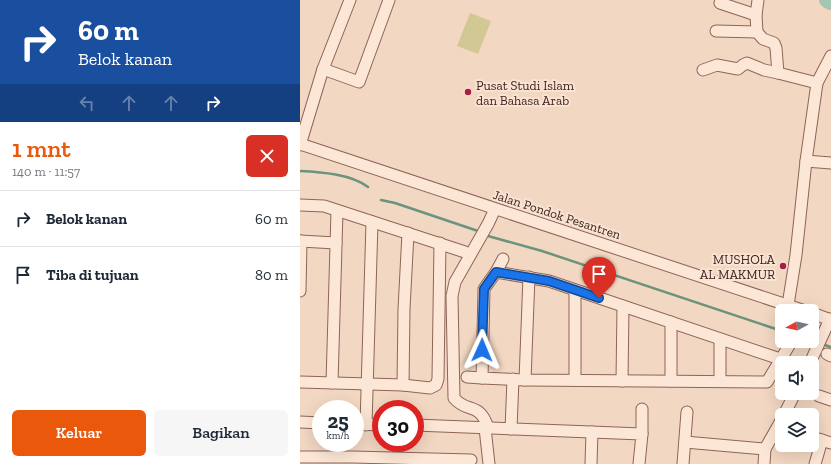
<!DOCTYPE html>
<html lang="id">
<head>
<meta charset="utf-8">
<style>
	:root { --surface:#fff; --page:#f6f6f7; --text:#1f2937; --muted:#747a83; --line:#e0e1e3; --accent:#ea580c }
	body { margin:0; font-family:"Zilla Slab",serif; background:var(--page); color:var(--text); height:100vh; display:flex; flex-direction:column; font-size:15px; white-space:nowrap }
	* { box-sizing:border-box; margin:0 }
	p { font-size:13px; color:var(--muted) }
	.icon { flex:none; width:22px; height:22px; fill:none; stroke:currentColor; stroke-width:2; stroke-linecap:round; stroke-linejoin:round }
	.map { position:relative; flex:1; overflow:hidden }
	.side { display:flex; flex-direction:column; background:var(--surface); width:300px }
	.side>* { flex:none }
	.top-card { background:#1a4fa0; color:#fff; overflow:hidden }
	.needle { width:26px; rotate:262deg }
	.buttons { position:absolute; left:475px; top:304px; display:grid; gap:8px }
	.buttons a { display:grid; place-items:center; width:44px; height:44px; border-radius:6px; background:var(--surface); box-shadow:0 4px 16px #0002; font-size:20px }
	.speed { position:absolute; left:12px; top:400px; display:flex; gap:8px; font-size:20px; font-weight:700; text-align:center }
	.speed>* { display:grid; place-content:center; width:52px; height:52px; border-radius:50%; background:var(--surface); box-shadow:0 4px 16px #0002; line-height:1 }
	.speed small { font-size:10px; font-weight:400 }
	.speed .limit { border:6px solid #d22; background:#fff; color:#111 }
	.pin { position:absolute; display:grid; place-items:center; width:34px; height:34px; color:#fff; margin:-41px -17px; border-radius:50% 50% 50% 0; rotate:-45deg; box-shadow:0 0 4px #0007 }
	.pin .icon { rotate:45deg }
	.me { position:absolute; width:44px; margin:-22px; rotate:1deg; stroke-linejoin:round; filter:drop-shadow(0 0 3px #0008) }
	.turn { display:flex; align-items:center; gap:14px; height:84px; padding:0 12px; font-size:18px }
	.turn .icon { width:52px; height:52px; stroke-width:2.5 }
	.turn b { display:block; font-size:28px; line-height:34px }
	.lanes { display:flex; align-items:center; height:38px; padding:0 12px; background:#0003; justify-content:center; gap:20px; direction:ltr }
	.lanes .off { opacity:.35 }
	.round { display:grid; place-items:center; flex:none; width:42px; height:42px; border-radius:6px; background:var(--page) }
	.head { display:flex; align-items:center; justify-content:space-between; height:68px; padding:0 12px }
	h1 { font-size:24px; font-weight:600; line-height:30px; color:var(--accent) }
	.cta { display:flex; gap:8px; margin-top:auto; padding:8px 12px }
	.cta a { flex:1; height:46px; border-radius:6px; background:var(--accent); color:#fff; font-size:16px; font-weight:600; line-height:46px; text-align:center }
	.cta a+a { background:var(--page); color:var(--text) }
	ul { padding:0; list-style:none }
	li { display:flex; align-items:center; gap:12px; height:56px; padding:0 12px; border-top:1px solid var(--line) }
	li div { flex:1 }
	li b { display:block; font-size:15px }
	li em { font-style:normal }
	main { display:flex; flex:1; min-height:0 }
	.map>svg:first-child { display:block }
</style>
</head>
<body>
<main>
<section class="side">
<div class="top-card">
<div class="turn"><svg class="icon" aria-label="right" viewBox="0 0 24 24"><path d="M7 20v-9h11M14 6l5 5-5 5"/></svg><div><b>60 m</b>Belok kanan</div></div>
<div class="lanes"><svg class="icon off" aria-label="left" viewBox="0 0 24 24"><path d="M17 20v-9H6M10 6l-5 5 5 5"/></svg><svg class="icon off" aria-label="ahead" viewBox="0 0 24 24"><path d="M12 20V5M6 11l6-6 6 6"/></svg><svg class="icon off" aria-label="ahead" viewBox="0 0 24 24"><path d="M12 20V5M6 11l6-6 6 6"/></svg><svg class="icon" aria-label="right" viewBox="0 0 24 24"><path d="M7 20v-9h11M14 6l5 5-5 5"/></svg></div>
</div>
<div class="head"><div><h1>1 mnt</h1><p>140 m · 11:57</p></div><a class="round" style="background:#d93025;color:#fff"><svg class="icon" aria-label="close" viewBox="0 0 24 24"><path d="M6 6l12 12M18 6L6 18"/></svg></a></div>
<ul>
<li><svg class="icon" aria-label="right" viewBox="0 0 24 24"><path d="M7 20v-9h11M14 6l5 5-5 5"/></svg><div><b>Belok kanan</b></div><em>60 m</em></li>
<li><svg class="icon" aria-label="arrive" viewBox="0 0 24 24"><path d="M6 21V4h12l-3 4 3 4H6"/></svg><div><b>Tiba di tujuan</b></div><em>80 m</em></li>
</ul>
<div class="cta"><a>Keluar</a><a>Bagikan</a></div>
</section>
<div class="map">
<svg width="531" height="464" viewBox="0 0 531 464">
	<rect width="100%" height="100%" fill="#f2d7c2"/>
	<path fill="#d2c894" d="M170,13L191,21L178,54L157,46Z"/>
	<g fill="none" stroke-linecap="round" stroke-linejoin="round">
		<g stroke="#6a947e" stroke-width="2.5">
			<path d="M0,171C21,172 51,174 68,187"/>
			<path d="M81,200L95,203L181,232"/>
			<path d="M188,236L242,251L482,331"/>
			<path d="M522,344L531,347"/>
		</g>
		<path stroke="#a5c5b3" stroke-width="16" d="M527,0L531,2"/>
		<defs>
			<g id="minor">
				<path d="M458,0L456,15L457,32L463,39L474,43L476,48L478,73L517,83L506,161L496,255L488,305"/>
				<path d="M420,3L456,15"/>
				<path d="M416,31L457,32"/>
				<path d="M23,69L59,82L89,0"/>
				<path d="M403,70L417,65L438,69L443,65L447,63L464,70L478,73"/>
				<path d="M517,83L531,56"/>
				<path d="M0,144L505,311"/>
				<path d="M0,145L23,69L50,0"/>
				<path d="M506,161L531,163"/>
				<path d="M0,205L24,206L165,252"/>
				<path d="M0,241L36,243"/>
				<path d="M203,259L196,272L184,289L182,378L225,380L467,382L490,344"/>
				<path d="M196,272L249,281L480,359"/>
				<path d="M0,291L1,241"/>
				<path d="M512,313L531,320"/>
				<path d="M371,322V381"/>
				<path d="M527,354L531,356"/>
				<path d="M510,363L530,319"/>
				<path d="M167,377L182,378"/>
				<path d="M225,380L229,277"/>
				<path d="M275,380V290"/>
				<path d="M322,381L323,306"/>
				<path d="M420,381V339"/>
				<path d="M0,382L103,385L130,388L136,385L138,379L140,243"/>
				<path d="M32,383L37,211"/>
				<path d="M103,385L104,309L108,233"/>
				<path d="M519,396L531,400"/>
				<path d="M484,415L495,393"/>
				<path d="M0,422L21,423"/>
				<path d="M55,424L81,425"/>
				<path d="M66,425L72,222"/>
				<path d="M115,425L342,434L339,464"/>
				<path d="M185,428L189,464"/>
				<path d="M188,428C180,401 167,414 154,398L152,296L155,282L188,224L195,209"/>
				<path d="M211,429L213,379"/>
				<path d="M342,434V409"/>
				<path d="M512,437L531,443"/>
				<path d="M385,442L465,449L482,419"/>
				<path d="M0,457H53L171,460"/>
				<path d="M291,464L292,432"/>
				<path d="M383,464L387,412"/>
				<path d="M464,464L465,449"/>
				<path d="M515,464L522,440"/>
			</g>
		</defs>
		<use href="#minor" stroke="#8e6557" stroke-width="13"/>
		<use href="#minor" stroke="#fce7d6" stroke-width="11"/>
	</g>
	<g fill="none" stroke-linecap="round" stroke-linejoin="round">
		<defs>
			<path id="route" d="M182,350L184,289L196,272L249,281L299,298"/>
		</defs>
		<use href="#route" stroke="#114b97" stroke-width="10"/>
		<use href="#route" stroke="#1a73e8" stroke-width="7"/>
	</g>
	<g fill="#a42045" stroke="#f9e3d2" stroke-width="1.5">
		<circle cx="168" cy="92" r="4"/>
		<circle cx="483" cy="266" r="4"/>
	</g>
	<g text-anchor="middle" stroke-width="4" stroke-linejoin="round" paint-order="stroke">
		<g font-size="13" fill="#3d231d" stroke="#f9e3d2" text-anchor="start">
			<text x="176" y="90">Pusat Studi Islam<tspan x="176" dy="15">dan Bahasa Arab</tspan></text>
			<text x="475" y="264" text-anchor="end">MUSHOLA<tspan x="475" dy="15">AL MAKMUR</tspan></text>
		</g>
		<g font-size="13" fill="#3d231d" stroke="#f9e3d2">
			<text transform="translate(257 214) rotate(18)" y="5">Jalan Pondok Pesantren</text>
		</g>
	</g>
</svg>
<div class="buttons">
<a><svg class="needle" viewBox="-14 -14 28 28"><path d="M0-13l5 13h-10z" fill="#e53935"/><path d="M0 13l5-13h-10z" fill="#747a83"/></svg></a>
<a><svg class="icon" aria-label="sound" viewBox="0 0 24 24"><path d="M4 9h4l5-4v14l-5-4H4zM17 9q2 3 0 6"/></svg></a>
<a><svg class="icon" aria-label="layers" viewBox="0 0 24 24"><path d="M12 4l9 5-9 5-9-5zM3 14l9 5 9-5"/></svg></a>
</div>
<div class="speed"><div>25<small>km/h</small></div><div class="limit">30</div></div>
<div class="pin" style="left:299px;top:298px;background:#d93025"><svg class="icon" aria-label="arrive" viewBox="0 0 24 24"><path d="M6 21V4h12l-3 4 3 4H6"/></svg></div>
<svg class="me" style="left:182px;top:350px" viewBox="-20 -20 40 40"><path d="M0-17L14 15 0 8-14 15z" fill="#1a73e8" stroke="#fff" stroke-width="4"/></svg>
</div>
</main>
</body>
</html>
